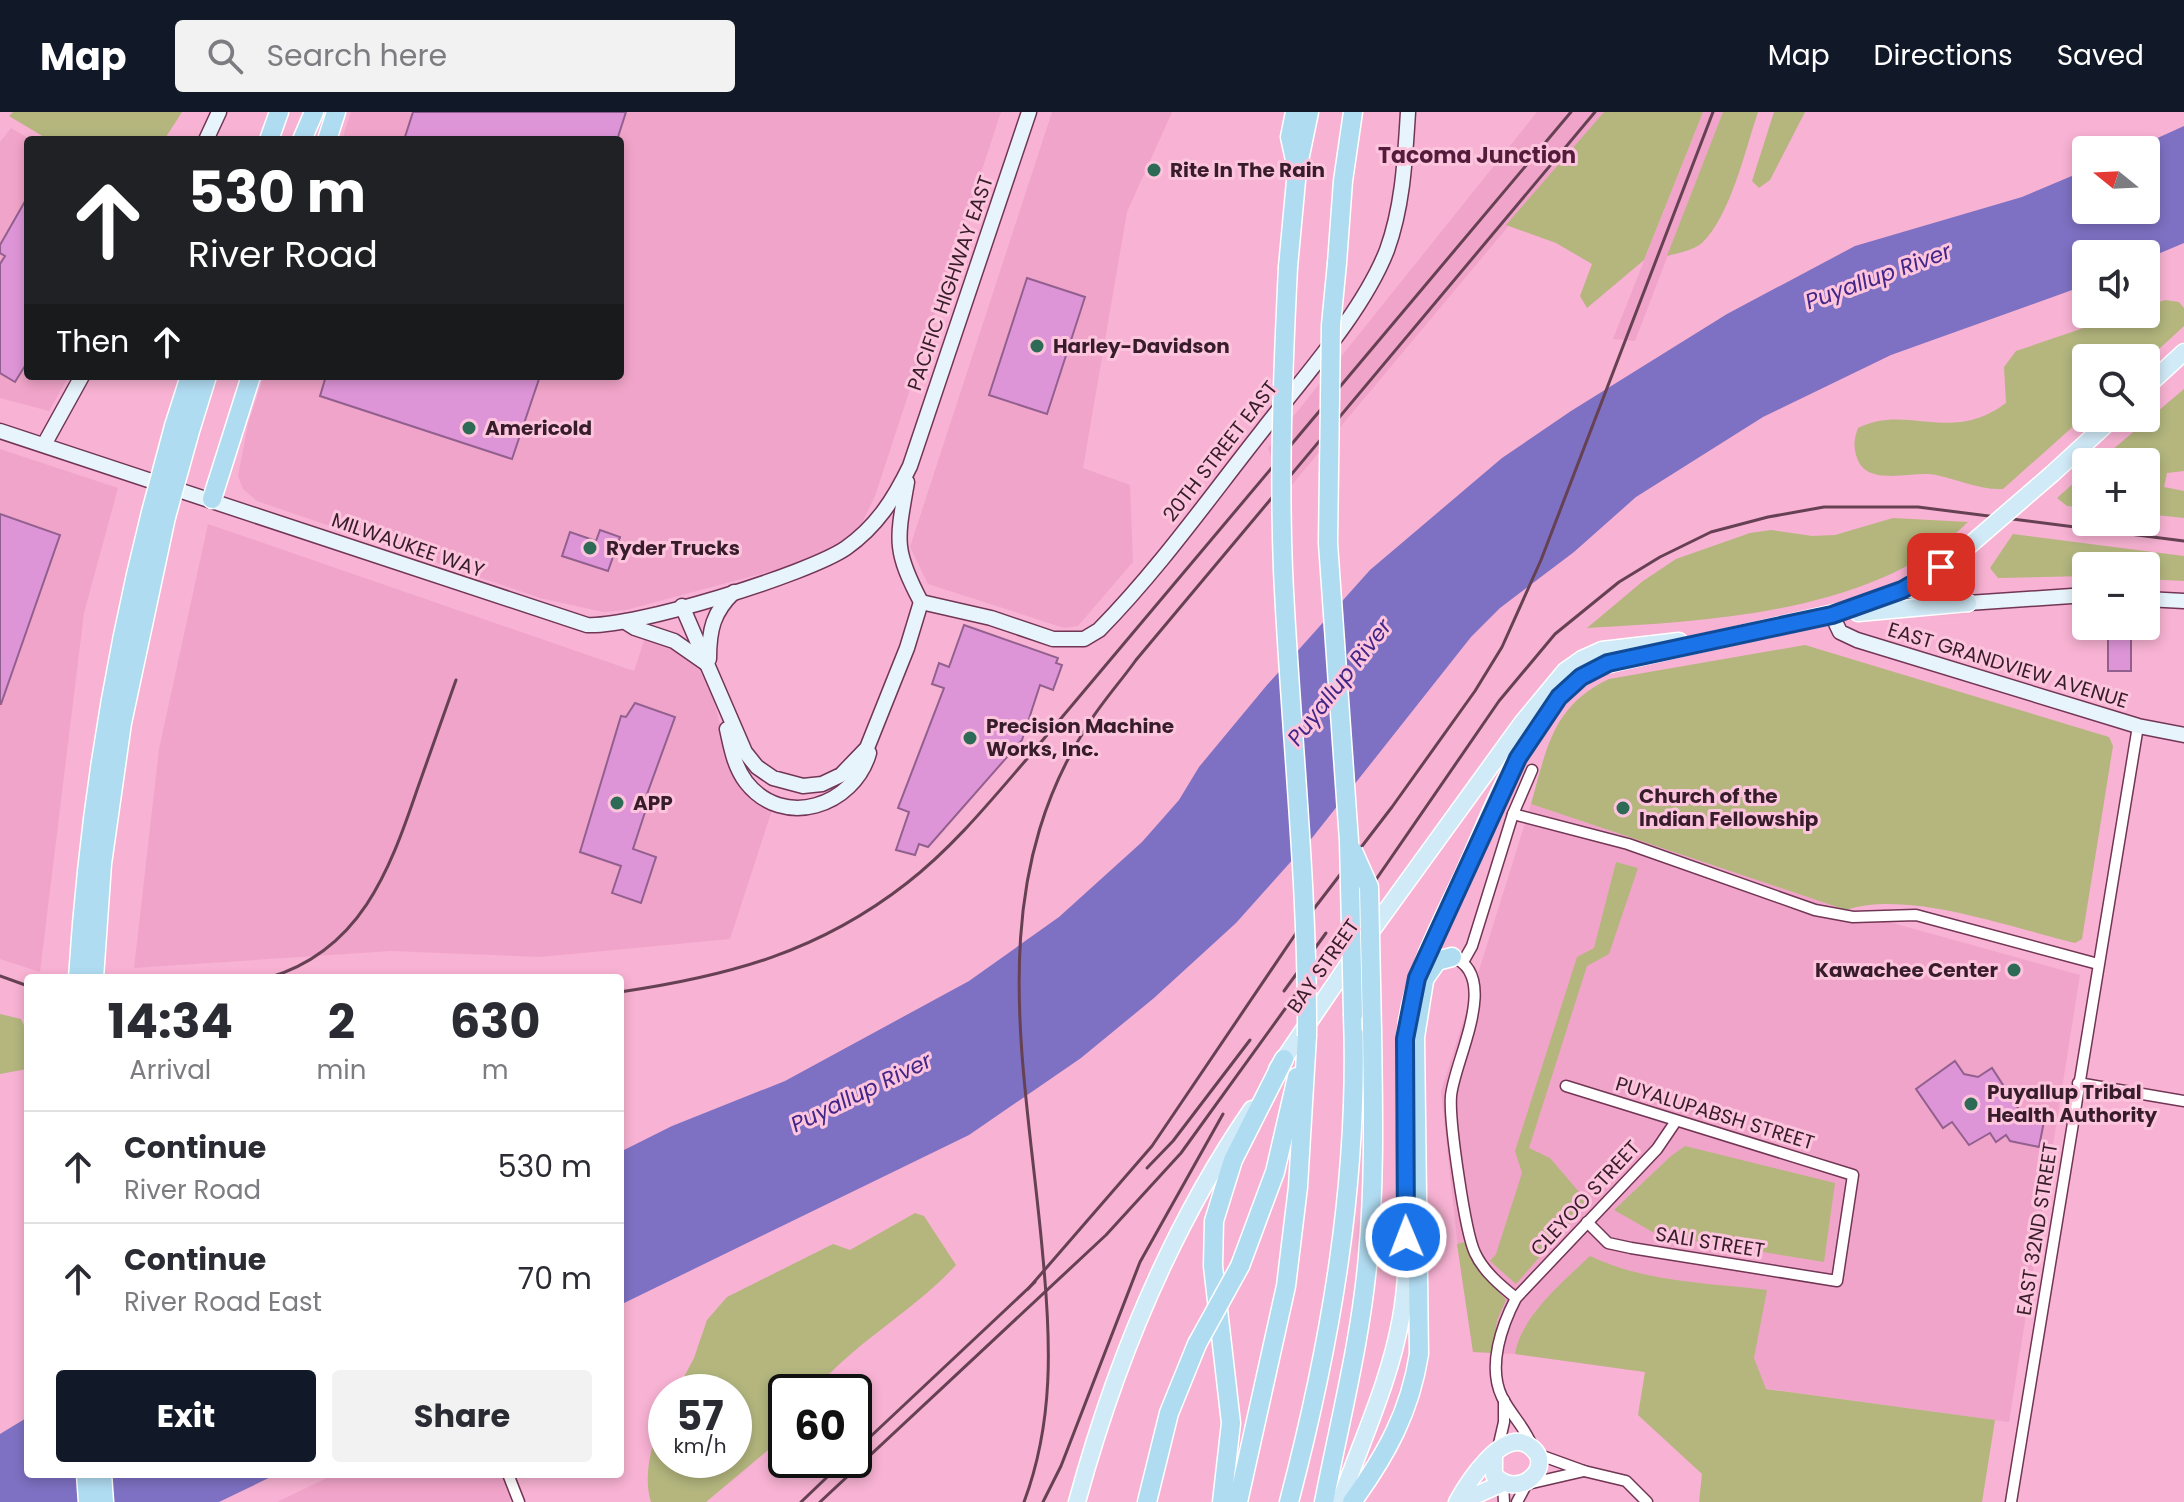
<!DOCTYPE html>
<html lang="en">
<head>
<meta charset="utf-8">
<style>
	:root { --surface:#fff; --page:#f2f2f3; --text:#2b2b33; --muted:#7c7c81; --line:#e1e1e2; --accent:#111827 }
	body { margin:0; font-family:Poppins,sans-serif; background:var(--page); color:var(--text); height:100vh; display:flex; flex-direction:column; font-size:30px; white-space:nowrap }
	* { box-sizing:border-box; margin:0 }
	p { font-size:26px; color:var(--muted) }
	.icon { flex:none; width:44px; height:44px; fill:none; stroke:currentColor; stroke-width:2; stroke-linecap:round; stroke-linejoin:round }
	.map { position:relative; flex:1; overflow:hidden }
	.details { position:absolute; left:24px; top:862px; width:600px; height:504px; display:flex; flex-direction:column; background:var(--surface); border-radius:8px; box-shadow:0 4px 12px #0003 }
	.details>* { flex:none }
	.hud { position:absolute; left:24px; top:24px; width:600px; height:244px; border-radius:8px; box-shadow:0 4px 12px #0003; background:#202124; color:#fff; overflow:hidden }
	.needle { width:52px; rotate:288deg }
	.controls { position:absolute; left:2072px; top:24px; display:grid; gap:16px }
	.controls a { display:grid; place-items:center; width:88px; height:88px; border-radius:8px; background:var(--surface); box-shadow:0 4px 12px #0003; font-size:40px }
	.speed { position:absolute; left:648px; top:1262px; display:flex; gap:16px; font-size:40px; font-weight:700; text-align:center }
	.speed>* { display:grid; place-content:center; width:104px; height:104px; border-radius:50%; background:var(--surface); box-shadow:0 4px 12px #0003; line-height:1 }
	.speed small { font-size:20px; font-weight:400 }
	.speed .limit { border:4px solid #111; border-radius:12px; background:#fff; color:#111 }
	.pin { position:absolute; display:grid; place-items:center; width:68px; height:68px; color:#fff; margin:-34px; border-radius:16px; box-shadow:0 4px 12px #0006 }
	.me { position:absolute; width:88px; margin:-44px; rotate:359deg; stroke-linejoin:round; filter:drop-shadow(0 0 6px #0008) }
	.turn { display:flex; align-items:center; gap:28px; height:168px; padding:0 32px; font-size:36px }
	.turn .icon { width:104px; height:104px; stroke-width:2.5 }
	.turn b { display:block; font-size:56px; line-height:68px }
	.then { display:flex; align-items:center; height:76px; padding:0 32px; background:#0003; gap:16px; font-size:30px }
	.eta { display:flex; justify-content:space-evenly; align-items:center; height:136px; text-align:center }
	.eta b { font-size:48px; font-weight:700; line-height:56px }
	.button { display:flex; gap:16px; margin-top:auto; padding:16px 32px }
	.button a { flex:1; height:92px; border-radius:8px; background:var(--accent); color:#fff; font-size:32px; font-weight:700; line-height:92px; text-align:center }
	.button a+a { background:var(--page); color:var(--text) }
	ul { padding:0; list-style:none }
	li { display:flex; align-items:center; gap:24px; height:112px; padding:0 32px; border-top:2px solid var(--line) }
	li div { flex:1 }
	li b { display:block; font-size:30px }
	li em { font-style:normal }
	header { display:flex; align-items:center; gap:48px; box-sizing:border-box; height:112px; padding:0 40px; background:var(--accent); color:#fff }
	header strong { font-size:38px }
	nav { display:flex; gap:44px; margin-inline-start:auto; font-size:28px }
	.search { width:560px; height:72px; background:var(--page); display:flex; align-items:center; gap:20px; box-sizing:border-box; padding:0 28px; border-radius:8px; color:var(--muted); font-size:30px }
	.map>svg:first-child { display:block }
</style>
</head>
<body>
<header>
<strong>Map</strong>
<div class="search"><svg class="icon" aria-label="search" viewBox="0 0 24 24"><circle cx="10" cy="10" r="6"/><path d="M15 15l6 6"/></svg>Search here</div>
<nav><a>Map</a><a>Directions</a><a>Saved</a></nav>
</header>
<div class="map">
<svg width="2184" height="1390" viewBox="0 0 2184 1390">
	<rect width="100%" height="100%" fill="#f8b2d3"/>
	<g fill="#f1a4c9">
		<path d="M351,0H1001L875,384L860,415L844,431L805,450L626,498L603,500L540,486L257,389L243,377L238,364L248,312L264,264H620V28H342Z"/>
		<path d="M1052,0H1172L1127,100L1083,356L1130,373L1133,450L1078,514L1064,516L928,472L910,435Z"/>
		<path d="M1537,0H1604L1285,381L1268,336Z"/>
		<path d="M1703,0H1723L1635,229L1613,227Z"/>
		<path d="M11,16L31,28H28V264H69L49,299L0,286V30Z"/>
		<path d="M0,337L118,376L84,501L40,860L0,847Z"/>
		<path d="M208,412L634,559L646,523L665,529L697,553L713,584L730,653L773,695L730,827L540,845L391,839L134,856L159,637Z"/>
		<path d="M1531,692L1846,798L2080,863L2009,1310L1515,1242L1473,1240L1459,1145L1441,980Z"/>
		<path d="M335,1362H501L512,1386L509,1390H277Z"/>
	</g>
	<g fill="#b4b67e">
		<path d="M13,0H182L164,28H49L9,4Z"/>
		<path d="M1604,0H1703L1644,148L1587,196L1580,184L1592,152L1556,131L1506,113Z"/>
		<path d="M1723,0H1758C1745,38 1731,103 1702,131C1694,138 1678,141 1667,144Z"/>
		<path d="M1774,0H1805L1770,68L1759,76L1752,69Z"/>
		<path d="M2165,188L2179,190L2184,196V214L2146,249V246H2086V303L2003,377C1979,378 1960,368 1936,363C1913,358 1867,376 1857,346C1853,334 1854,327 1858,316C1907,291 1950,333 2006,291L2004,255L2016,239L2125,202H2146V195Z"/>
		<path d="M2184,277V359L2167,361L2164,375L2184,379V406L2146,402V350H2098Z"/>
		<path d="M2086,360V396L2067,394L2057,386Z"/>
		<path d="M1893,406L1968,410C1875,501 1710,509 1587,516L1643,469L1676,447L1750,421L1771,418L1812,424L1835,423Z"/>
		<path d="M2013,422L2184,444V469L2146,467V454H2086V464L1998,466L1990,456Z"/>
		<path d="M1805,533L2109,625L2113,634L2082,827L2075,831C2012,816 1907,777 1846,798L1531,692C1547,636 1552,594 1609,567Z"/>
		<path d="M1616,750L1638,756L1609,842L1587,854L1529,1036L1550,1046L1586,1088L1585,1093L1516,1172L1490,1149L1496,1142L1522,1061L1515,1039L1577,845L1594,836Z"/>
		<path d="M0,902L21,907L28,922L27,957L0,962Z"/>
		<path d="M1685,1034L1835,1071L1824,1150L1658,1123L1614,1098L1671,1044Z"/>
		<path d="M915,1101L924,1104L956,1153C913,1200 853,1231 813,1280H786V1323L706,1390H651C642,1362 653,1325 666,1300V1348H734V1280H676L694,1246L707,1208L727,1185L833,1132L850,1138Z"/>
		<path d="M1465,1130L1476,1155L1506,1188L1497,1208L1493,1241L1473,1240L1457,1132Z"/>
		<path d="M1590,1144C1643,1170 1709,1171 1767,1178L1754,1246L1766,1277L1995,1308L1982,1390H1699L1702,1362L1638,1303L1645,1260L1515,1242C1521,1204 1563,1170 1590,1144Z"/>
	</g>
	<g fill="#7e71c3">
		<path d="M2184,14V131L2146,147V142H2086V173L1891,243L1763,305L1636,385L1574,440L1500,496L1471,525L1312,726L1236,811L1154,886L1081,946L969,1023L620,1193V1040L672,1014L785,969L969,869L1059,805L1142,730L1179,688L1199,655L1267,573L1370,458L1502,346L1571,299L1727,202L1855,134L2022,85L2086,58V98H2146V38H2131Z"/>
		<path d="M28,1305V1362H277L219,1390H0V1322Z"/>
	</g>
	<g fill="#de95d8" stroke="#92608e" stroke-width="2">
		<path d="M413,0H626L617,28H404Z"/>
		<path d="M28,84V249L15,270L0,261V152L5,144L0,141V133Z"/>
		<path d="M1027,166L1085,185L1047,302L989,283Z"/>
		<path d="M326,264H540L512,347L320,284Z"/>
		<path d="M0,402L60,423L1,592H0Z"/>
		<path d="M600,418L620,425L608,459L562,444L570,420L596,429Z"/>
		<path d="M964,513L1058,546L1056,551L1062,553L1053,578L1040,573L1022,628L928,735L919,732L915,743L896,738L909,700L898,696L944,576L932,572L939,551L949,555Z"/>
		<rect x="2108" y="518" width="23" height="41"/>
		<path d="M635,591L675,605L646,685L644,693L647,694L633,737L656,745L641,791L612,781L621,754L580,740L621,604L626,605Z"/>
		<path d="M1955,949L1964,962L1978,965L1992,956L2020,999L2045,1004L2039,1035L2010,1029L2006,1023L1996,1030L1990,1021L1969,1033L1952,1010L1943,1016L1916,977Z"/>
	</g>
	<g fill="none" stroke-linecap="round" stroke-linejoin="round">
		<defs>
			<g id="street">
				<path d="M1513,702L1628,732L1815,798L1853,805L1916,803L2098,852"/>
				<path d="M1452,845C1502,863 1454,949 1451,984C1449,1009 1465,1120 1475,1141C1483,1159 1501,1174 1516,1186"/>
				<path d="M1463,850L1472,834L1513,702L1532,658"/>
				<path d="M2078,971L2184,989"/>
				<path d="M1566,974L1853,1063L1837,1169L1631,1136L1608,1131L1587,1110"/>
				<path d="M1532,1334C1525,1315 1511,1303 1502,1285C1487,1254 1502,1213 1516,1186L1657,1037L1676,1009"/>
				<path d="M1498,1336L1504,1310V1288"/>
				<path d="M1537,1342L1584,1359L1626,1369L1647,1390"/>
				<path d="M508,1362L519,1390"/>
				<path d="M1532,1371L1584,1359"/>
				<path d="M1503,1373L1504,1390"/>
				<path d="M1517,1390L1525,1375"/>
				<path d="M2011,1390L2138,614"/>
			</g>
			<g id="secondary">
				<path d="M206,28L219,0"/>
				<path d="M0,319L587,513C633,516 808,462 846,436C877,414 894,387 910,354L1029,0"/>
				<path d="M45,331L82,264"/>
				<path d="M1902,478L1968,491L2086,483"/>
				<path d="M2146,487L2184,489"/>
				<path d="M921,490L991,506L1053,527H1084L1099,518C1159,457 1209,386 1262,319C1302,267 1363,200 1387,138C1403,94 1405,47 1408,0"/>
				<path d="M682,494L745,640L757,655L773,666L803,674L822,672L841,663L867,636L907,536L921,490C893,437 897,428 907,370"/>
				<path d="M1832,503L1840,520L1857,528L2138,614L2184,623"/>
				<path d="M627,511L635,516L674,529L707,552"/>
				<path d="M709,547C709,518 713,500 734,480"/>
				<path d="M727,617C731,635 734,654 746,670C783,718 854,694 869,641"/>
			</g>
			<g id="primary">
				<path d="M2146,275L2184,240"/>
				<path d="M2052,362L2113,306"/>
				<path d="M1961,443L1953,455L1950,472L1956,484L1968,491"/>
				<path d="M1858,501L1968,491"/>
				<path d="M1367,825L1522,611L1565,559L1582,547L1602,538L1679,529"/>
				<path d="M1277,957L1354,844"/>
				<path d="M1077,1390C1115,1251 1170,1116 1252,997"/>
				<path d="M1340,1390C1361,1330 1390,1269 1401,1206C1414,1132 1404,1051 1405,976C1405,954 1404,931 1407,909C1415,858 1441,810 1463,763C1493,696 1531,587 1601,554L1856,496L1902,478L1964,438"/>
				<path d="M1457,1390C1468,1370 1502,1317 1528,1333C1559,1352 1519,1390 1494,1363V1343"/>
				<path d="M1460,1390L1501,1372"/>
			</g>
			<g id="highway">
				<path d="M1295,0L1290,25L1295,48"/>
				<path d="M269,28L279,0"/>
				<path d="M302,28L314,0"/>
				<path d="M327,28L336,0"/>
				<path d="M1337,151L1343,69L1353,0"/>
				<path d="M1288,155L1297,58L1309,0"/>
				<path d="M174,314L190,264"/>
				<path d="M190,319L207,264"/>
				<path d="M212,387L251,264"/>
				<path d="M78,866C88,708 112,554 151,400"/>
				<path d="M94,866L102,752L122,611L166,405"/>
				<path d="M1425,866L1437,849L1452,845"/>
				<path d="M1240,1154L1275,1060L1297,965"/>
				<path d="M86,1362L88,1390"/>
				<path d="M102,1362L104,1390"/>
				<path d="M1147,1390L1169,1301L1197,1232"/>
				<path d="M1222,1390L1231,1311L1213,1154L1214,1109L1233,1048L1284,947"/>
				<path d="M1238,1390L1286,1174L1298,1075L1307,924"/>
				<path d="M1289,1390C1331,1230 1359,1068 1353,903"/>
				<path d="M1324,1390C1340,1308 1361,1227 1368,1144C1375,1069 1373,993 1372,918"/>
				<path d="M1352,1390C1386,1343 1410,1300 1419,1242L1415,925L1429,838"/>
			</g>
		</defs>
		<use href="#street" stroke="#713654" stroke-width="13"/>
		<use href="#secondary" stroke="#713654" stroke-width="17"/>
		<use href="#primary" stroke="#fff" stroke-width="19"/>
		<use href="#highway" stroke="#fff" stroke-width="21"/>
		<use href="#street" stroke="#fff" stroke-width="10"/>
		<use href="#secondary" stroke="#e7f4fb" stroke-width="14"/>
		<use href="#primary" stroke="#d0eaf7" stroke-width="16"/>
		<use href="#highway" stroke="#b0dcf2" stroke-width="18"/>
		<g stroke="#664153" stroke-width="3">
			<path d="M0,864L28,874"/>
			<path d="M268,866C360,839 389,760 417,678C430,642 443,605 456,568"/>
			<path d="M1284,879L1326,821"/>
			<path d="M620,880C729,864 819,840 907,771C952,736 989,691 1026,648L1571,0"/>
			<path d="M1147,1056L1173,1029L1250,928"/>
			<path d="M1028,1177L1152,1034L1303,811L1392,695L1475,579L1502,535L1541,448L1713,0"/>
			<path d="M854,1340L1035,1170"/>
			<path d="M801,1390L845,1348"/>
			<path d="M820,1390L1106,1123L1181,1041L1324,843L1499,589L1555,522L1619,470L1660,445L1711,420L1768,405L1824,395H1918L2184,429"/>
			<path d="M1024,1390C1054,1310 1051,1230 1043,1146C1027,960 980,779 1089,611C1103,589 1121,569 1136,548L1595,0"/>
			<path d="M1043,1390L1061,1354L1140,1150L1223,1002"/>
		</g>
		<defs>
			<path id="primary-bridge" d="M1964,438L2052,362"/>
			<g id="highway-bridge">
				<path d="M1337,151L1331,213L1328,431L1349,729L1353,903"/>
				<path d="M1288,155C1283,256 1279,357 1283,458C1290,613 1308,768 1307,924"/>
				<path d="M151,400L174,314"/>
				<path d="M166,405L190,319"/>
				<path d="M1353,739L1369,775L1372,918"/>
				<path d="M1197,1232L1240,1154"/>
			</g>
		</defs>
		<use href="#primary-bridge" stroke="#fff" stroke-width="19" stroke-linecap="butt"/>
		<use href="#highway-bridge" stroke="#fff" stroke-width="21" stroke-linecap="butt"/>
		<use href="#primary-bridge" stroke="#d0eaf7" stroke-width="16"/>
		<use href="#highway-bridge" stroke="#b0dcf2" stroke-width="18"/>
	</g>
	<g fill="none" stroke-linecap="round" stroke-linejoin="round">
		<defs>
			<path id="route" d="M1406,1125L1405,927L1417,866L1518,646L1559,585L1581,565L1608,551L1832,503L1902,478L1941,455"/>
		</defs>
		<use href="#route" stroke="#114b97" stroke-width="20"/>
		<use href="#route" stroke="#1a73e8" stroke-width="14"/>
	</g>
	<g fill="#2e6b57" stroke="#fdc4de" stroke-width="3">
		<circle cx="1154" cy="58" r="8"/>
		<circle cx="1037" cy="234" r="8"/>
		<circle cx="469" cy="316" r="8"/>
		<circle cx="590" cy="436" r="8"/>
		<circle cx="970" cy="626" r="8"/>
		<circle cx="617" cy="691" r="8"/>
		<circle cx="1623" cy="696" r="8"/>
		<circle cx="2014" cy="858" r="8"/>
		<circle cx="1971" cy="992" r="8"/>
	</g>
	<g text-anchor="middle" stroke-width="6" stroke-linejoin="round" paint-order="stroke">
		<g font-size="20" font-weight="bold" fill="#371c29" stroke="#fdc4de" text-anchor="start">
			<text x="1170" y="65">Rite In The Rain</text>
			<text x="1053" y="241">Harley-Davidson</text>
			<text x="485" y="323">Americold</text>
			<text x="606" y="443">Ryder Trucks</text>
			<text x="986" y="621">Precision Machine<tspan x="986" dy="23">Works, Inc.</tspan></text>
			<text x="1639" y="691">Church of the<tspan x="1639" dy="23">Indian Fellowship</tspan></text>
			<text x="633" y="698">APP</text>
			<text x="1998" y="865" text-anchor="end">Kawachee Center</text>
			<text x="1987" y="987">Puyallup Tribal<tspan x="1987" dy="23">Health Authority</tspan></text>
		</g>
		<g font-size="20" fill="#371c29" stroke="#fdc4de">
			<text transform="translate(950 171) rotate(-71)" y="7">PACIFIC HIGHWAY EAST</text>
			<text transform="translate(1220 339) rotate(-52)" y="7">20TH STREET EAST</text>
			<text transform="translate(408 433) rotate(19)" y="7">MILWAUKEE WAY</text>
			<text transform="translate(2008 553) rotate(17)" y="7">EAST GRANDVIEW AVENUE</text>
			<text transform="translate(1323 854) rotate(-55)" y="7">BAY STREET</text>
			<text transform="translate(1715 1001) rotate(17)" y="7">PUYALUPABSH STREET</text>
			<text transform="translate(1585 1086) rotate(-47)" y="7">CLEYOO STREET</text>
			<text transform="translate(2037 1117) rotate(-81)" y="7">EAST 32ND STREET</text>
			<text transform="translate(1710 1130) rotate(9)" y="7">SALI STREET</text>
		</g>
		<g font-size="22" font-weight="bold" fill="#541c3b" stroke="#fdc4de">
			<text x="1477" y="51">Tacoma Junction</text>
		</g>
		<g font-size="22" font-style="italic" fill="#412587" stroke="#fdc4de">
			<text transform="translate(1878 164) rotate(-20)" y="8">Puyallup River</text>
			<text transform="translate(1339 570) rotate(-52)" y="8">Puyallup River</text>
			<text transform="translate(861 980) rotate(-26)" y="8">Puyallup River</text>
		</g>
	</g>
</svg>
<div class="controls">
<a><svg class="needle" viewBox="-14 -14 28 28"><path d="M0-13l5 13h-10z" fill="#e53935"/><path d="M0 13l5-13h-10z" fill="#7c7c81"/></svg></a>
<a><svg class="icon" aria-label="sound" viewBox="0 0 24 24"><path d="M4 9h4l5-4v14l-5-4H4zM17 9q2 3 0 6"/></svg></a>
<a><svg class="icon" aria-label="search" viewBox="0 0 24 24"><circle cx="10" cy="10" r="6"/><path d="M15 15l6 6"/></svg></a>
<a>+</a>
<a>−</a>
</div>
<div class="speed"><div>57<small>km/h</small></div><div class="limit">60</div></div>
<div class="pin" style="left:1941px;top:455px;background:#d93025"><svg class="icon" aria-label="arrive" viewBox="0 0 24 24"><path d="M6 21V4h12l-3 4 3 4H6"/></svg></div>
<svg class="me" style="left:1406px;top:1125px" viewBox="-20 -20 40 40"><circle r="17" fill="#1a73e8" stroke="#fff" stroke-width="3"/><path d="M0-11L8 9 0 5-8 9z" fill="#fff"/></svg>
<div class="hud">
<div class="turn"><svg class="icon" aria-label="ahead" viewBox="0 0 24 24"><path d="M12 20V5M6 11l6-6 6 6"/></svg><div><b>530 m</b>River Road</div></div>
<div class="then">Then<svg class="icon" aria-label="ahead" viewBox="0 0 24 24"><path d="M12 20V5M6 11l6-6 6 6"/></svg></div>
</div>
<section class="details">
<div class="eta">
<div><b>14:34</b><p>Arrival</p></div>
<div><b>2</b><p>min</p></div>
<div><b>630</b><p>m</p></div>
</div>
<ul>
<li><svg class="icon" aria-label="ahead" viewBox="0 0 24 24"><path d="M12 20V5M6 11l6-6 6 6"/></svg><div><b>Continue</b><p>River Road</p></div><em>530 m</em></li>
<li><svg class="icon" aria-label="ahead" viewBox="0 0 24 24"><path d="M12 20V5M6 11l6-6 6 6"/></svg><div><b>Continue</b><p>River Road East</p></div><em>70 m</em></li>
</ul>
<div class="button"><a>Exit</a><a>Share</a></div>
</section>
</div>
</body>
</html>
